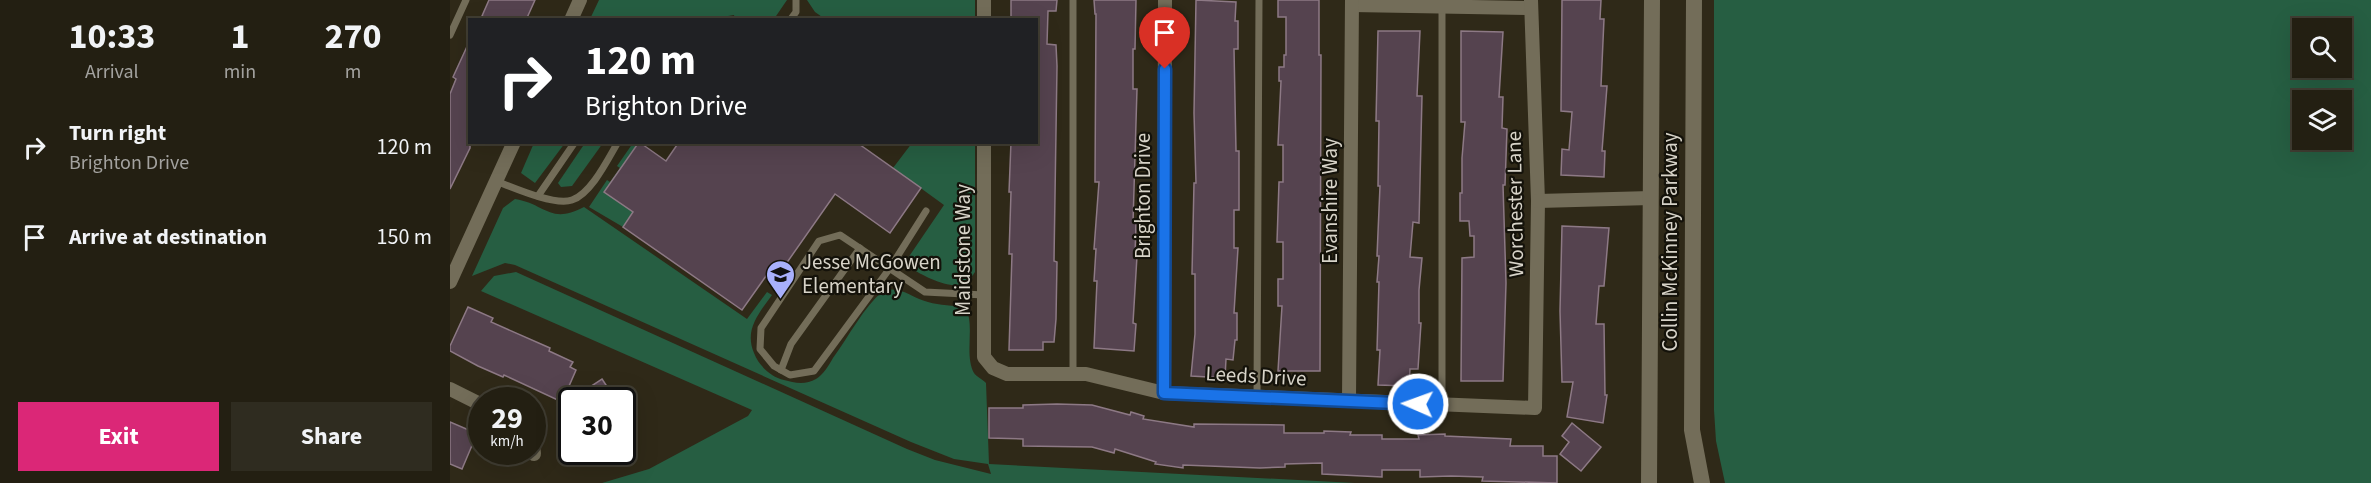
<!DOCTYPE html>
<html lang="en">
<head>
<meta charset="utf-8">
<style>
	:root { --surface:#231f12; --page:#2f2c20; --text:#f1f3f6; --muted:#a3a29f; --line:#403d32; --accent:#db2777 }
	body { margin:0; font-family:"Source Sans 3",sans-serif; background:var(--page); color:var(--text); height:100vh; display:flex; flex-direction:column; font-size:22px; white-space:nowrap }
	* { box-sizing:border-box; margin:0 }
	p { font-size:20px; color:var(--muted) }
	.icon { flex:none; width:33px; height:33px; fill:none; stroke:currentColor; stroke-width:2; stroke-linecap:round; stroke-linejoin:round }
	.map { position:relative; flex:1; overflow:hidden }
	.drawer { display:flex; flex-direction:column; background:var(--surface); width:450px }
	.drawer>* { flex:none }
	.banner { position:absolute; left:18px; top:18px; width:570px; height:126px; border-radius:0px; box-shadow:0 6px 24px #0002,0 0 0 2px var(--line); background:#202124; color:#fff; overflow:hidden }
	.fabs { position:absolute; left:1842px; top:18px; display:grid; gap:12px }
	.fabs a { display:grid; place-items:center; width:60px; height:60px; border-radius:0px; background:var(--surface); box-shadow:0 6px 24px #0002,0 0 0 2px var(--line); font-size:30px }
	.speed { position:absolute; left:18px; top:387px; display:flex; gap:12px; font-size:30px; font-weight:700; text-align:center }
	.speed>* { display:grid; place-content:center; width:78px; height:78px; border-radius:50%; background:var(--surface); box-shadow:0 6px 24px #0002,0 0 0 2px var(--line); line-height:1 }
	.speed small { font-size:15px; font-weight:400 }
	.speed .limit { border:3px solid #111; border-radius:9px; background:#fff; color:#111 }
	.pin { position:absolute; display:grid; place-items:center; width:51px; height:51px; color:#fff; margin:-62px -26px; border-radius:50% 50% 50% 0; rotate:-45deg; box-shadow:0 0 6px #0007 }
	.pin .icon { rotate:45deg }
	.me { position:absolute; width:66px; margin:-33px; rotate:272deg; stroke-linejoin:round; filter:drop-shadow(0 0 4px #0008) }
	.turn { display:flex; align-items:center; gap:21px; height:126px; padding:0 18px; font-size:27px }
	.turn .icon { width:78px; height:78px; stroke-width:2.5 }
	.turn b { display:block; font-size:42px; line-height:51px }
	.eta { display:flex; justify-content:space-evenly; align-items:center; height:102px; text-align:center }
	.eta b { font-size:36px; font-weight:700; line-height:42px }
	.action { display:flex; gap:12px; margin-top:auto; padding:12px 18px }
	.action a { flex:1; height:69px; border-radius:0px; background:var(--accent); color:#fff; font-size:24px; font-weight:700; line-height:69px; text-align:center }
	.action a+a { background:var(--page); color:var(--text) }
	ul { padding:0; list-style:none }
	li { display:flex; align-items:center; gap:18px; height:90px; padding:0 18px }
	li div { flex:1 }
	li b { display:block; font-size:22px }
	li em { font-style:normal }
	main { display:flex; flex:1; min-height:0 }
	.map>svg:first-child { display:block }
</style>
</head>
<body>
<main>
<section class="drawer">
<div class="eta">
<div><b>10:33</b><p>Arrival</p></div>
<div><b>1</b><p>min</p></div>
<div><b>270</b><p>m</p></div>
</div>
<ul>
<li><svg class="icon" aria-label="right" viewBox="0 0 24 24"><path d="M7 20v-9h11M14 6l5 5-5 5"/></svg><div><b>Turn right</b><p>Brighton Drive</p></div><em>120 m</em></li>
<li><svg class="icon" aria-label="arrive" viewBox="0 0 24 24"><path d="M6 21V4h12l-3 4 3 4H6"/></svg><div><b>Arrive at destination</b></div><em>150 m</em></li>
</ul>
<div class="action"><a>Exit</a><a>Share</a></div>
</section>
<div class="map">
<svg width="1921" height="483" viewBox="0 0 1921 483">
	<rect width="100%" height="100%" fill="#2f2918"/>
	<g fill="#265e42" fill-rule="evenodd">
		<path d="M149,0H337L324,19H285L284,15L255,20L140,19Z"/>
		<path d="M357,0H525V19H375L365,12Z"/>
		<path d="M1264,0H1921V483H1275L1266,441L1264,410ZM1852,28H1892V68H1852ZM1852,100H1892V140H1852Z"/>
		<path d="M84,143H115L85,183L71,173Z"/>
		<path d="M135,143H153L122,186L111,187L108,183Z"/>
		<path d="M183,143H189L154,192L183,212L173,227L139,207L157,180L160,182L170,168L167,166Z"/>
		<path d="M462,143H525V272C522,276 520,281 516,283C502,291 473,276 461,268L458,258L494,205L443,168Z"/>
		<path d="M65,199C96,204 100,225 134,207L297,319L317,292L322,295C309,313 294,330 304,353C309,366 321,377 334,380C344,383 356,385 366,379C373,375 379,365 383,358C399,336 413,308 433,291C450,285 462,298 478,302C490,306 503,304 516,309C525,326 514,355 524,373C526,376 533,380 536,383L539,464L905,483H152L199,469L298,416L302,410L31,291L44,276L66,272L457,449L485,460L541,474L538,464L504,459L461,442L65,265L55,263L22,276L53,208Z"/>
	</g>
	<g fill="#55434f" stroke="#8d7985" stroke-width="1.5">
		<path d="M39,0H85L76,20H40L32,16Z"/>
		<path d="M561,0H607L606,11H598L597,44L606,45L607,66L604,261L607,262L606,319L604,342H593V350H559L562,254H559L561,192H559L561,142H586V20H561Z"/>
		<path d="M644,0H686L685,49H683V89H687L683,223H686L685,256H687L683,323L686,324L684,351L644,348L647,281H644L646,249H644L649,182H645L646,14H645Z"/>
		<path d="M746,0L786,2L785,21H788V49H784L786,151H789V210H784V248H788L784,313H787V340H785L783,360L776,359L775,378L741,376L745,334V274H742L744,183H746L744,113Z"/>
		<path d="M828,0H869V55H871L870,371H828L832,306H828V279H833V242H827L829,182H833V145H828L831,81H829V67H834V55H836V17H828Z"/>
		<path d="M1112,0H1151L1150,19H1154L1151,86H1157L1152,151H1155L1154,177L1111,175L1112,149L1119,150L1122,112L1111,111Z"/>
		<path d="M928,31H970L967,96H972L969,223L963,222L960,257L972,258L969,290V323H971L968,369H960L959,386L928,385L930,350H927L929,282H927L929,256H927L930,186H928L929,121H926Z"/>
		<path d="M1011,31L1053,32L1049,97H1053L1052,128L1057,129L1055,185H1053L1056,283L1053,381H1011L1012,258L1024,257V236H1020L1019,221H1010V193H1012V158L1015,122H1011Z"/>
		<path d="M20,40V148L0,189V94L6,79L3,77Z"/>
		<path d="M189,142L216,161L229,142H406L471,188L440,233L385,194L324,281L316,276L292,310L173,227L183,212L154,192Z"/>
		<path d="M1112,226L1159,228L1154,286H1149L1146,324H1154L1155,395H1157L1153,423L1117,417L1123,382H1112L1110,311Z"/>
		<path d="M18,307L43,318L41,322L100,348L99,351L123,362L120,367L126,370L112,402L54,375L53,377L28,366L0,351V346Z"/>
		<path d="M152,379L166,400H120Z"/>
		<path d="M607,404L642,405L680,415L681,412L694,416L693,419L744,427V424L834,425V433H874V431L901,432L900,435H932V439H969L968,435L995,434V436L1061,439L1060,446H1093V456H1107V483L1032,481L1033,477L1001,476L970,477V470H932V477L872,474V463L835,464V467L810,468L733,465V468L705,464L706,462L665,449L664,453L642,447L573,446V439L539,438V408H573V405Z"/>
		<path d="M0,422L21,431L20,434L26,436L12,469L0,464Z"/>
		<path d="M1122,423L1151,447L1131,471L1110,454L1119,442L1112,436Z"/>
	</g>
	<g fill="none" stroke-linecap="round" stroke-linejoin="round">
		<g stroke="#736d59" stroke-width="7">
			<path d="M340,20L346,12V0"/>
			<path d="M0,35L16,0"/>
			<path d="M46,181C64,188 105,206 122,200C141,194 158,159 168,142"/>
			<path d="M88,196L125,142"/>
			<path d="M476,211L440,268L364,371L340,375L324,366L310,349L311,328L369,241L390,235L475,292L534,295"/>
			<path d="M331,370L341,344L410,248"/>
			<path d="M623,374V0"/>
			<path d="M807,397L809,0"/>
			<path d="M992,405V5"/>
		</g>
		<g stroke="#736d59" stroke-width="14">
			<path d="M902,5L1081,8"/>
			<path d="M121,20L130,0"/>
			<path d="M534,20V0"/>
			<path d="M534,142V357L543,368L557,374H636L714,393L1085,408L1088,201L1081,0"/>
			<path d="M1088,201L1201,198"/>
			<path d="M0,282L64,142"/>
			<path d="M0,389L32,405"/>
			<path d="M714,393L715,0"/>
			<path d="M899,401L902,0"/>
			<path d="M82,432L84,454"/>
		</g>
		<g stroke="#736d59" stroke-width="16">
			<path d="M1244,0L1242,430L1252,483"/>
			<path d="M1199,483L1202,0"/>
		</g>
	</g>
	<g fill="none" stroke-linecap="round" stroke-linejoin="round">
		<defs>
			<path id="route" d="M715,69L714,393L968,404"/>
		</defs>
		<use href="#route" stroke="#114b97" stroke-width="15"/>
		<use href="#route" stroke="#1a73e8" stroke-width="10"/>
	</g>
	<defs>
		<symbol id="school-pin" viewBox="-11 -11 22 30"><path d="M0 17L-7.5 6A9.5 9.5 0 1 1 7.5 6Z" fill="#a8b0fc" stroke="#14120a"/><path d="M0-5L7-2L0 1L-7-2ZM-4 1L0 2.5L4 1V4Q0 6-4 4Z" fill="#111"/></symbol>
	</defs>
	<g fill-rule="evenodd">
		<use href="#school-pin" x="314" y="258" width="33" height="45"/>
	</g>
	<g text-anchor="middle" stroke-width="4.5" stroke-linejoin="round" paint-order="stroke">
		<g font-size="21" fill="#d7d3c8" stroke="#14120a">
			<text transform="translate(693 196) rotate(-90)" y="7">Brighton Drive</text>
			<text transform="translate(880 201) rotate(-90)" y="7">Evanshire Way</text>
			<text transform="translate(1065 204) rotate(-91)" y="7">Worchester Lane</text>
			<text transform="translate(1220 242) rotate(-90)" y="7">Collin McKinney Parkway</text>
			<text transform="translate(513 250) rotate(-90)" y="7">Maidstone Way</text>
			<text transform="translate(806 376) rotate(3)" y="7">Leeds Drive</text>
		</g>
		<g font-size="21" fill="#d7d3c8" stroke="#14120a" text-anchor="start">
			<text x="352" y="269">Jesse McGowen<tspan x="352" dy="24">Elementary</tspan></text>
		</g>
	</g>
</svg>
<div class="fabs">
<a><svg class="icon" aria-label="search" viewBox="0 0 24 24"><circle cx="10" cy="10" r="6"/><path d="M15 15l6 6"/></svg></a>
<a><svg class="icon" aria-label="layers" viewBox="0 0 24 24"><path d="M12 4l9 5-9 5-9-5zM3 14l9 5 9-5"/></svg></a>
</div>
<div class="speed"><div>29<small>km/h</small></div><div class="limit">30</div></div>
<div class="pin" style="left:715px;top:69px;background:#d93025"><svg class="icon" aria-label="arrive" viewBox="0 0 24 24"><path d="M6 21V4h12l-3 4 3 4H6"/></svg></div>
<svg class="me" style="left:968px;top:404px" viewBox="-20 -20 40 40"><circle r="17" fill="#1a73e8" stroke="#fff" stroke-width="3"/><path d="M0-11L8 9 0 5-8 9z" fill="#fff"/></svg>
<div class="banner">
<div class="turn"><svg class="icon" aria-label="right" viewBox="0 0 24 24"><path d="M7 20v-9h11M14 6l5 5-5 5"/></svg><div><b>120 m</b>Brighton Drive</div></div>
</div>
</div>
</main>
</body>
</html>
